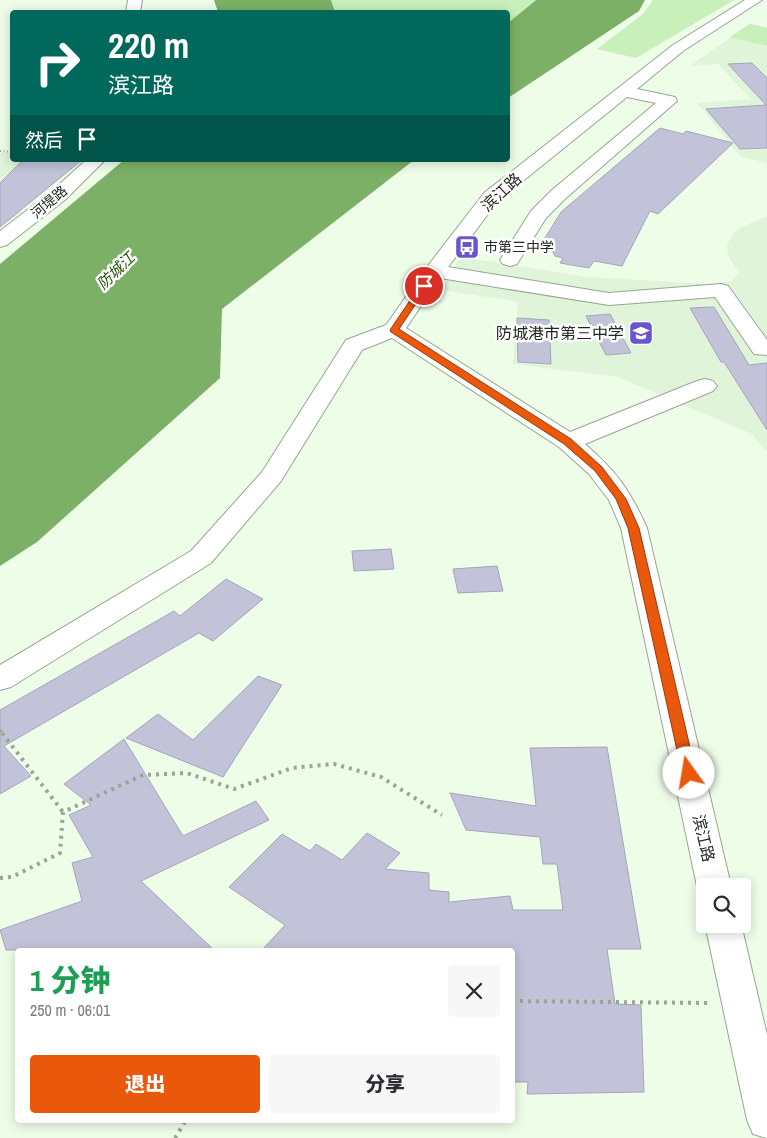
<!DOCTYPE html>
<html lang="zh">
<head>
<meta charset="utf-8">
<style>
	:root { --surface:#fff; --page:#f7f7f7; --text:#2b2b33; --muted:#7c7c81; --accent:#ea580c }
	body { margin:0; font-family:"Archivo Narrow","Noto Sans SC",sans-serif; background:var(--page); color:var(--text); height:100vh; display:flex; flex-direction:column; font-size:19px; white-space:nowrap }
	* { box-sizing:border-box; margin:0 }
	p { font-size:16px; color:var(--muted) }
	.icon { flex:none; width:28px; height:28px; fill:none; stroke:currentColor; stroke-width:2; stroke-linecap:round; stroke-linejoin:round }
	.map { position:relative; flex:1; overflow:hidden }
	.side { position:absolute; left:15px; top:948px; width:500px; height:175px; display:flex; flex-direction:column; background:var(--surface); border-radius:5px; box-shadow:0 2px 12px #0003 }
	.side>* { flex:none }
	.top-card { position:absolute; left:10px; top:10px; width:500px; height:152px; border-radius:5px; box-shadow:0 2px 12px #0003; background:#00695c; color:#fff; overflow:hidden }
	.fabs { position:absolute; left:696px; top:878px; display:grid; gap:10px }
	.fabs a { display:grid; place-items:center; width:55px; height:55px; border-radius:5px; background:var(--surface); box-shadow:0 2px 12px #0003; font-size:25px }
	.pin { position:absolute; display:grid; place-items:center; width:42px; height:42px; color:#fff; margin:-21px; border:2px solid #fff; border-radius:50%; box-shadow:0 1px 5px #0007 }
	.me { position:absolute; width:55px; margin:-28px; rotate:347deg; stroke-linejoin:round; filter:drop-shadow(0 0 4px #0008) }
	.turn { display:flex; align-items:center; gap:18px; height:105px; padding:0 15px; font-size:22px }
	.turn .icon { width:65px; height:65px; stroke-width:2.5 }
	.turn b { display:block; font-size:35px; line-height:42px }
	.then { display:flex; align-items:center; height:48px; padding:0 15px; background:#0003; gap:10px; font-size:19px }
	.round { display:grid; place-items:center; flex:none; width:52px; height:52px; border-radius:5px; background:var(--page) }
	.headline { display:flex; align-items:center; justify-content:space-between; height:85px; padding:0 15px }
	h1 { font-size:30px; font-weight:800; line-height:38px; color:#1e9e55 }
	.action { display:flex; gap:10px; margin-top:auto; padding:10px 15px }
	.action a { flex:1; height:58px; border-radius:5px; background:var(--accent); color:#fff; font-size:20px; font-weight:800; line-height:58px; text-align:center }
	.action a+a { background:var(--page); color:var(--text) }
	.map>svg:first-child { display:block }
</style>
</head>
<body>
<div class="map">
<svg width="767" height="1138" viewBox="0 0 767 1138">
	<rect width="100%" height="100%" fill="#eefde8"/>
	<g fill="#e0f4d9">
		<path d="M750,24L767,28V163L741,157L697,103L751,99L718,64L690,66Z"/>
		<path d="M0,152L12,153V160H50L5,209L21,212L5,224L0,223Z"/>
		<path d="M767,216V452L752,434L618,377L513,364L518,302L443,290L449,274L461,257L589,277L707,284L730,282L739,273L728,256L727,246L731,236L740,228Z"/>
	</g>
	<g fill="#c9efba">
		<path d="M331,0H536L508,23V12H335Z"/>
		<path d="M653,0H734L636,58L597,49L643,14Z"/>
		<path d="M750,24L767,28V46L730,37Z"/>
	</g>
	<g fill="#7bb066">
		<path d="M214,0H331L335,12H218Z"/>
		<path d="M536,0H645L639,11L508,98V23Z"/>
		<path d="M124,160H414L222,309L220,378L37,542L0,566V264Z"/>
	</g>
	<g fill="#c2c2d8" stroke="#a5a5bb">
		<path d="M752,63L767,78V148L740,149L706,109L766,105L728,64Z"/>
		<path d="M660,128L683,134L686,131L733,143L658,214L650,211L622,266L594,261L589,268L560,263L563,258L555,256L545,238L561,212Z"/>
		<path d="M23,160H82L0,227V183Z"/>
		<path d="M714,307L749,365L767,363V430L724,362H721L690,308Z"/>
		<path d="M610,314L631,353L606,355L586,316Z"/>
		<path d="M517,318L549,320L551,364L518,362Z"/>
		<path d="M391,549L394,569L354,571L352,551Z"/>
		<path d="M497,566L503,591L458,593L453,569Z"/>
		<path d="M226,579L263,599L213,641L199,633L4,746L31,776L0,794V710L174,611L180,616Z"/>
		<path d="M258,676L282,685L223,777L126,738L158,714L193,740Z"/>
		<path d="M124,739L183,836L256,801L269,820L141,881L214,950H6L0,930L82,901L72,863L93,857L69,815L91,805L64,784Z"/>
		<path d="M607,747L641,949H607L615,1004L641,1005L644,1092L527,1094L528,1082H512V950H262L285,925L229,887L282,834L310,851L316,844L342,860L367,833L400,853L385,869L429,873V890L449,892V902L510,896L513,910H563L557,864H543L540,837L466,830L450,793L536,806L530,748Z"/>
	</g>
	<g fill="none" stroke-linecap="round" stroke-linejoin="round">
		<defs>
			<g id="minor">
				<path d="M128,0H142L140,12H126Z"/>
				<path d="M745,0H762L683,51L637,89L675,97L677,101L566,198L546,218L517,264L510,266L503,264L500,260L531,211L552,190L656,103L627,97L498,201L448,267L609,293L721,284L728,286L767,340V355L754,354L715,297L609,305L440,278L406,328L570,432L697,381L705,379L713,381L717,386L713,391L585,444C616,471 630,490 647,528L731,886H705V897L702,896L697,886L621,528L609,500L589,474L559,447L392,338L362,350L281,481L211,563L11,687L0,690V665L191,551L262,472L346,340L386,325L427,267L484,193L673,45Z"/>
				<path d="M86,160H105L66,199L7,245L0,247V231L52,191Z"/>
				<path d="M705,924H741L767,1035V1138L753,1134L747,1120Z"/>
			</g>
		</defs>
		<use href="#minor" stroke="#97a592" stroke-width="2"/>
		<path stroke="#9aa596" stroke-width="2" stroke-dasharray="1 2.5" stroke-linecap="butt" d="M0,151L12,152"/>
		<path stroke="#9aa596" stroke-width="3" stroke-dasharray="2.5 4" stroke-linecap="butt" d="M0,730L3,734"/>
		<g stroke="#9aa596" stroke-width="4" stroke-dasharray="3 5" stroke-linecap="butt">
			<path d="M2,733L63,812"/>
			<path d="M0,878L12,877L60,853L63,812L143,775L187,773L234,789L292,768L334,764L381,777L442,815"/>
			<path d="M512,1001L709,1003"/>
			<path d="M175,1138L186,1120"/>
		</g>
		<use href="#minor" fill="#fff" fill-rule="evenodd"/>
	</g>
	<path fill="#ea580c" stroke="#983908" d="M424,283L428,286L399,329L571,439L602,467L626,499L639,528L696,773L694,777L689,778L684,777L682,773L628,528L616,499L595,471L564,444L391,332L390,330L421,284Z"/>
	<defs>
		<symbol id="bus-square" viewBox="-11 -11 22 22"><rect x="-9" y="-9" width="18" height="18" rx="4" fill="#6956cf" stroke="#fff"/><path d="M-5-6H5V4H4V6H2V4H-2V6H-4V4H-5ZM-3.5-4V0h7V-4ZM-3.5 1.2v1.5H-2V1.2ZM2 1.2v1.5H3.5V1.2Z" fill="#fff"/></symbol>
		<symbol id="school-square" viewBox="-11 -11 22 22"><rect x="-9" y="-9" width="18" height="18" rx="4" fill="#6956cf" stroke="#fff"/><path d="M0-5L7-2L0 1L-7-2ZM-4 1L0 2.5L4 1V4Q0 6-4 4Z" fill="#fff"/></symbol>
	</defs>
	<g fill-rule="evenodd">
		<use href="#bus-square" x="453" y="233" width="28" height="28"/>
		<use href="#school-square" x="627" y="319" width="28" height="28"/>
	</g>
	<g text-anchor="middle" stroke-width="5" stroke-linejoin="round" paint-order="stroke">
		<g font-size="14" fill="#222720" stroke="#fff">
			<text transform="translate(49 202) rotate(-40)" y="5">河堤路</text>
		</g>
		<g font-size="14" fill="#222720" stroke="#fff" text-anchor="start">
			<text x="484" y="252">巿第三中学</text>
		</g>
		<g font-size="15" font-style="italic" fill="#205101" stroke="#fff">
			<text transform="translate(116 271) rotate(-44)" y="5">防城江</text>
		</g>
		<g font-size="16" fill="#222720" stroke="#fff">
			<text transform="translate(501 192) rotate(-43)" y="6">滨江路</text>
			<text transform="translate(704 838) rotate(77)" y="6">滨江路</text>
		</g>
		<g font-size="16" fill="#222720" stroke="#fff" text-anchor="end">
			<text x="624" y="339">防城港市第三中学</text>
		</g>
	</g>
</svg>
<div class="fabs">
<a><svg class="icon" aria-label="search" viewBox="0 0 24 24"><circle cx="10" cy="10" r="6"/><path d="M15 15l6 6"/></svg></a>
</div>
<div class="pin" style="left:424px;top:286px;background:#d93025"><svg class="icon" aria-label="arrive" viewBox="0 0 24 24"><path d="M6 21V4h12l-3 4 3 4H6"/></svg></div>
<svg class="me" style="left:689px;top:773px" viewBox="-20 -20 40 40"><circle r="19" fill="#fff"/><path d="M0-13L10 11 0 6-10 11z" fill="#ea580c"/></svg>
<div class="top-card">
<div class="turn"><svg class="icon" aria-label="right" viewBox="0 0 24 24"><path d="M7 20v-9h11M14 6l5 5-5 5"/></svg><div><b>220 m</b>滨江路</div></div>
<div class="then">然后<svg class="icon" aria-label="arrive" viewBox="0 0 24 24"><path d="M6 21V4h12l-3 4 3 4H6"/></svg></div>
</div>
<section class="side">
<div class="headline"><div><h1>1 分钟</h1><p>250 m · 06:01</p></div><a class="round"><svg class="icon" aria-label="close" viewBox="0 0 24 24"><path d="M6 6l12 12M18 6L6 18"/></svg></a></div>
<div class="action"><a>退出</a><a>分享</a></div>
</section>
</div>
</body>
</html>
